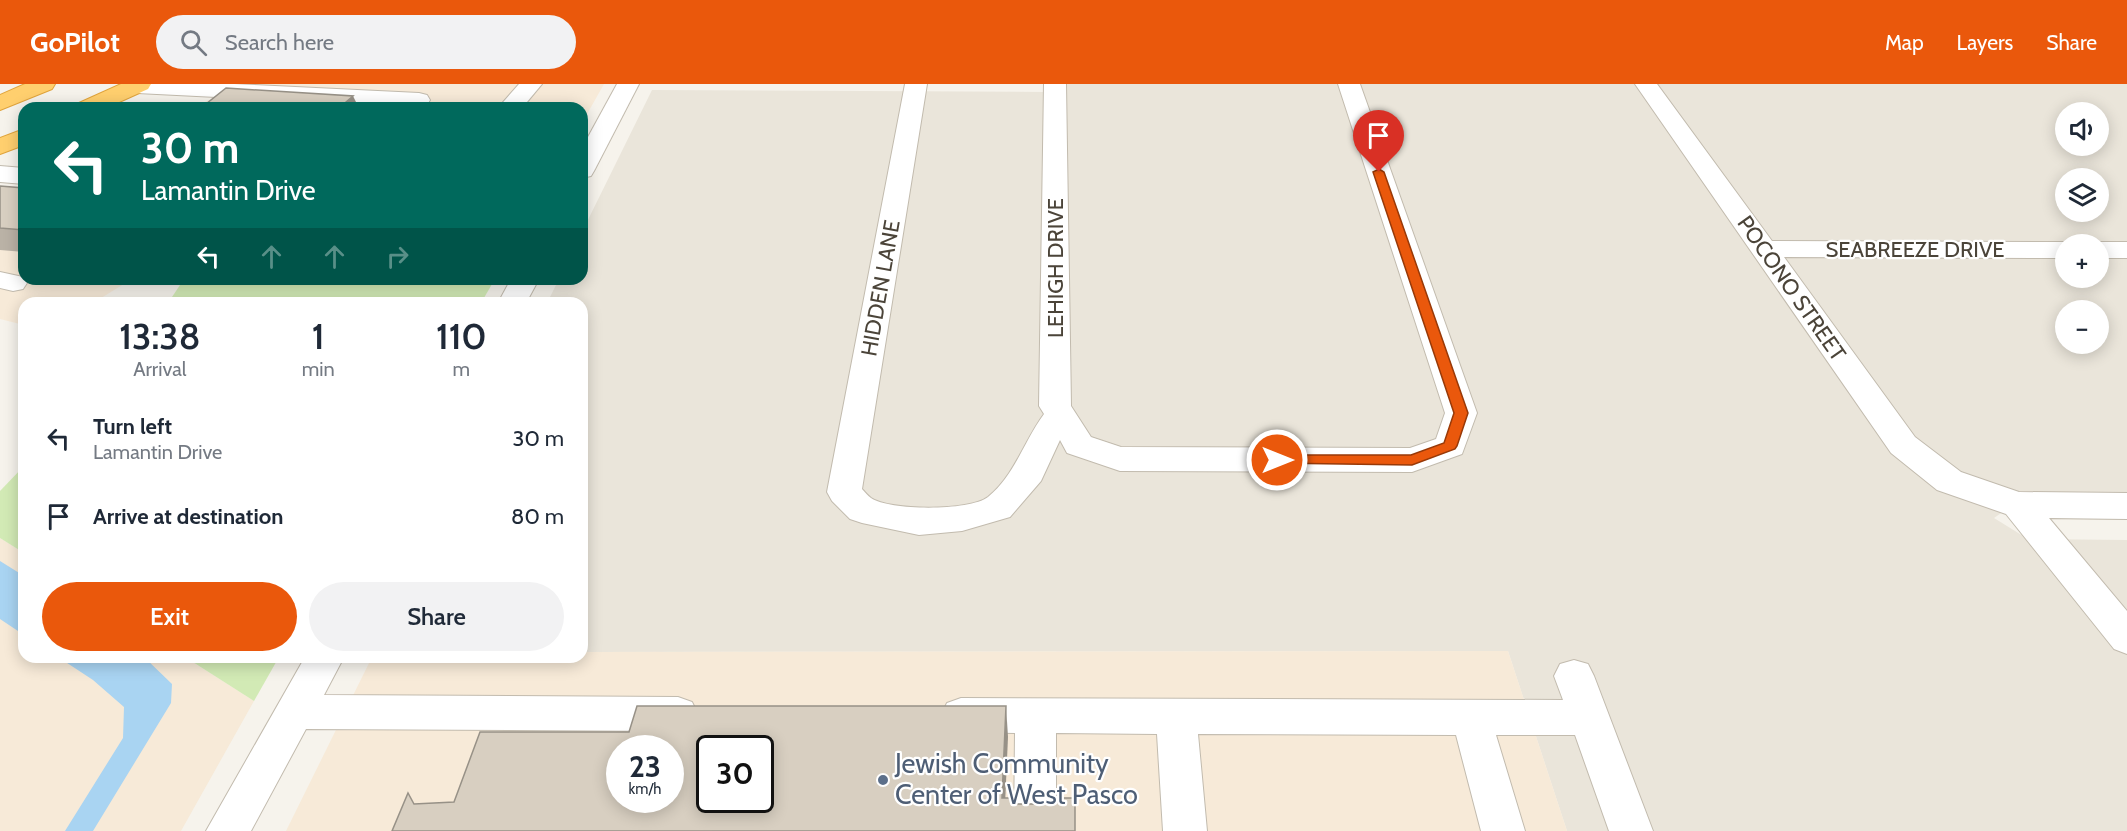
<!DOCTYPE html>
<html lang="en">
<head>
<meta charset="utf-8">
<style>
	:root { --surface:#fff; --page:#f2f2f3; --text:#1f2937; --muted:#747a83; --accent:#ea580c }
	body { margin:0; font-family:Cabin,sans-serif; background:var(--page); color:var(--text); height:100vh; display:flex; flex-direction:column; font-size:22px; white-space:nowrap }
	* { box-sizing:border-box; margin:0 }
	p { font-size:20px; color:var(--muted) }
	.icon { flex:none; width:33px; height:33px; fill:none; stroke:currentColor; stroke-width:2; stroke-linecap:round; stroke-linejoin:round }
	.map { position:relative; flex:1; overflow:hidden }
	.drawer { position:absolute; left:18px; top:213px; width:570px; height:366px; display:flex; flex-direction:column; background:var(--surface); border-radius:18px; box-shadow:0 3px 15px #0003 }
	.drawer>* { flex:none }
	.guide { position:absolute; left:18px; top:18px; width:570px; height:183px; border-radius:18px; box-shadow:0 3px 15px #0003; background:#00695c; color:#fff; overflow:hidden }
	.controls { position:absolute; left:2055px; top:18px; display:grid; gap:12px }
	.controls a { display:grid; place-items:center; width:54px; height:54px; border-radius:50%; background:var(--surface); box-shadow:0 3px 15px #0003; font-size:30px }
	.speed { position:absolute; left:606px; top:651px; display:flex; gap:12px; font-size:30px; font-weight:700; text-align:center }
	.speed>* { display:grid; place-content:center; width:78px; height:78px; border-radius:50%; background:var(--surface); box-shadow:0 3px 15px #0003; line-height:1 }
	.speed small { font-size:15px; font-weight:400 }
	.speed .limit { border:3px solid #111; border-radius:9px; background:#fff; color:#111 }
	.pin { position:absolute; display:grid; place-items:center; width:51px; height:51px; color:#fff; margin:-62px -26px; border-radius:50% 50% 50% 0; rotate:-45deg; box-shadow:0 0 6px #0007 }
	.pin .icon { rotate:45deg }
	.me { position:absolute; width:66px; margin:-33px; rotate:90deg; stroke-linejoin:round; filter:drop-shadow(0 0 4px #0008) }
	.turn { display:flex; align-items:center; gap:21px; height:126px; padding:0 24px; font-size:27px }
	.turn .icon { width:78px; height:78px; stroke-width:2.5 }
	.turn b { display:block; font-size:42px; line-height:51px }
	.lanes { display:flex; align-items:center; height:57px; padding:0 24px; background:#0003; justify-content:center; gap:30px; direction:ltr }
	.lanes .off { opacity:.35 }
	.eta { display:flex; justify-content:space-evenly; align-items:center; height:102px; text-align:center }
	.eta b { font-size:36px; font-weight:600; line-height:42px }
	.primary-button { display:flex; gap:12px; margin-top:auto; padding:12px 24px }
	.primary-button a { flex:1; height:69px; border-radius:36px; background:var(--accent); color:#fff; font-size:24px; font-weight:600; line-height:69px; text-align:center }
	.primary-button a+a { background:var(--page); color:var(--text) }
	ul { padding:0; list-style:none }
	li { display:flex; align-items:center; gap:18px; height:78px; padding:0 24px }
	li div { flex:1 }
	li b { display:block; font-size:22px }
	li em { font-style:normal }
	header { display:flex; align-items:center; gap:36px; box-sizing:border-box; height:84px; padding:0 30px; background:var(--accent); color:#fff }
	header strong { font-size:28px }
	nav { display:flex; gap:33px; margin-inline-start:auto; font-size:21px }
	.search { width:420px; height:54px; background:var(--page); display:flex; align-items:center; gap:15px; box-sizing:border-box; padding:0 21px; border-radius:33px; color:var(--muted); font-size:22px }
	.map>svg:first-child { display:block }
</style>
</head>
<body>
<header>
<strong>GoPilot</strong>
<div class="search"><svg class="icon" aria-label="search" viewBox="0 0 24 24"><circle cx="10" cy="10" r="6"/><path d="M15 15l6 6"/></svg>Search here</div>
<nav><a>Map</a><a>Layers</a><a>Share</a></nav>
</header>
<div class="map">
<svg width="2127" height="747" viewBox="0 0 2127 747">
	<rect width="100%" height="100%" fill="#f6f3ec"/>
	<path fill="#eae5da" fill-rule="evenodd" d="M1045,0H2127V436L2024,435L2007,425L1994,434L2028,455L2127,456V747H1567L1508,567L582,568V219H547L559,195H582V148L652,6L1044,8ZM2066,28H2098V62H2066ZM2066,94H2098V128H2066ZM2066,160H2098V194H2066ZM2066,226H2098V260H2066Z"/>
	<g fill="#f7ead8" fill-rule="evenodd">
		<path d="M243,0H604L582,39V24H192Z"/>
		<path d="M24,103V195H132L93,219H24V241L0,235V114Z"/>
		<path d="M0,454L24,469V573H185L254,617L181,747H0Z"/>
		<path d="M1508,567L1567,747H286L372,573H582V568ZM620,664H670V716H620ZM710,664H760V716H710Z"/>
	</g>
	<g fill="#d2eab5">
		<path d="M184,195H495L481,219H168Z"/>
		<path d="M24,382V469L0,454V407Z"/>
		<path d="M185,573H279L254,617Z"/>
	</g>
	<g fill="#a9d4f2">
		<path d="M0,477L24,492V551L0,535Z"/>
		<path d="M58,573H144L172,600L171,619L93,747H65L123,654L124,623L93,596Z"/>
	</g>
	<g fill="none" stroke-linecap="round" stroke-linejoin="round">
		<defs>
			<g id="minor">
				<path d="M127,0H234L419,9L427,11L430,16L427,21L419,23L137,9L129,7L126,2Z"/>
				<path d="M519,0H542L522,24H498Z"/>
				<path d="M617,0H639L594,87L591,92L582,94V64Z"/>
				<path d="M905,0H927L862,405C865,408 868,412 871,414C890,427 970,427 988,413C1015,391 1024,357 1044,330L1039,322L1044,0H1066L1071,322L1091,353L1121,363L1410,364L1436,355L1445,329L1338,0H1360L1477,329L1462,370L1412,388L1120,387L1067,369L1060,356L1041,397L1010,433L962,447L919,451L862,439L850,435L832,417L827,408Z"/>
				<path d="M1635,0H1657L1772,157L2066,158L2076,160H2066V174L1784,173L1915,353L1961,388L2019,408L2127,409V435L2049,434L2127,527V570L2114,565L2006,430L1937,406L1891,369Z"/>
				<path d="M0,82L24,84V100L0,98Z"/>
				<path d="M2098,158H2127V174H2098V160H2088Z"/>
				<path d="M0,188L23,193L27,199L23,205L13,207L0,204Z"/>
				<path d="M511,195H539L526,219H498Z"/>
				<path d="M305,573H344L324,611L678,613L692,618L698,630L692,642L678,647L306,645L251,747H206Z"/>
				<path d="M1574,576L1588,580L1594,592L1653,747H1609L1575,651H1496L1525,747H1481L1456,651L1198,650L1207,747H1163L1157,650L1056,649V744L1054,747H1014L1015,649L961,648L947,643L941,631L947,619L961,614L1563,616L1554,592L1560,580Z"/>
			</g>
			<g id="highway">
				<path d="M25,0H55L52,5L0,26V11Z"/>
				<path d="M121,0H151L148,5L106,24H75L79,19Z"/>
				<path d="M24,45V61L0,70V54Z"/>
			</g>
		</defs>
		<use href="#minor" stroke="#c2bbae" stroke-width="2"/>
		<use href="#highway" stroke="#e0a43c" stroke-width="2"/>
		<use href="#minor" fill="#fff" fill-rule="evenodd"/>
		<use href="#highway" fill="#ffcf6e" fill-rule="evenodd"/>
	</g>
	<path fill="#bab2a6" d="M0,102L24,104V168L0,166Z"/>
	<g fill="#979187">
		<path d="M353,12L359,24H339Z"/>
		<path d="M1006,622L1008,653L1004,744L1002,714Z"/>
	</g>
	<g fill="#d8cfc1" stroke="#979187" stroke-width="1.5" fill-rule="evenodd">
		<path d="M226,4L353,12L339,24H201Z"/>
		<path d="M0,102L24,104V146L0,144Z"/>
		<path d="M637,622H1006L1002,714H1010L1012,720H1054L1058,714H1075V747H392L408,709L414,720L454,718L480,648H629ZM620,664H670V716H620ZM710,664H760V716H710Z"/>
	</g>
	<path fill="#ea580c" stroke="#983908" stroke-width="1.5" d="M1379,85L1384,88L1468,329L1457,362L1455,365L1412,381L1273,379L1271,376L1277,371H1411L1444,359L1454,329L1373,88Z"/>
	<circle fill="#5c6f8a" stroke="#fff" stroke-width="2" cx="883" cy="696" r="6"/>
	<g text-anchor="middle" stroke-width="4.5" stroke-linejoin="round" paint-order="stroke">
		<g font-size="22" fill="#4b4439" stroke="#fff">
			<text x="1915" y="173">SEABREEZE DRIVE</text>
			<text transform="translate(1055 184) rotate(-90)" y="8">LEHIGH DRIVE</text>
			<text transform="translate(880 204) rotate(-80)" y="8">HIDDEN LANE</text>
			<text transform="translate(1792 204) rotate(55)" y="8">POCONO STREET</text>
		</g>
		<g font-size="27" fill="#4e5e75" stroke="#fff" text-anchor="start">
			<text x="895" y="689">Jewish Community<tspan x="895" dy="31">Center of West Pasco</tspan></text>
		</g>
	</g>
</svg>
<div class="controls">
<a><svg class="icon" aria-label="sound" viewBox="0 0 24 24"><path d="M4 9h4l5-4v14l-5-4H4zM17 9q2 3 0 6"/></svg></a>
<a><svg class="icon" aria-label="layers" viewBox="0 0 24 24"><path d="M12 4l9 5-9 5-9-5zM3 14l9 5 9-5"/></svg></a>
<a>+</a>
<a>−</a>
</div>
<div class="speed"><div>23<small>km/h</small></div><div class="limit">30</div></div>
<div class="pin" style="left:1379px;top:88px;background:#d93025"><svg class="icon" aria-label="arrive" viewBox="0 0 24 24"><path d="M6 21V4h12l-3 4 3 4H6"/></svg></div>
<svg class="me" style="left:1277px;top:376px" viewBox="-20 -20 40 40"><circle r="17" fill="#ea580c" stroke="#fff" stroke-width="3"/><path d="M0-11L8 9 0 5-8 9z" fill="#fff"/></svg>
<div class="guide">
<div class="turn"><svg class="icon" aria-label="left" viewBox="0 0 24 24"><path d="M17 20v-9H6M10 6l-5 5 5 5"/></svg><div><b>30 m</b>Lamantin Drive</div></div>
<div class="lanes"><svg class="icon" aria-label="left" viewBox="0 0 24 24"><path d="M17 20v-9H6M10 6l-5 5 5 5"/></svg><svg class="icon off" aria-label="ahead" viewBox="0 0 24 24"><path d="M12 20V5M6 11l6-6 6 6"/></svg><svg class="icon off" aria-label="ahead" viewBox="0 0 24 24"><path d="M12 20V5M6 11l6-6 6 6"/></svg><svg class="icon off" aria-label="right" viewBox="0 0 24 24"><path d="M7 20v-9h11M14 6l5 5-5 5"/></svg></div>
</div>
<section class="drawer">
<div class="eta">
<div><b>13:38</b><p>Arrival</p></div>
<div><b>1</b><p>min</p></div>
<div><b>110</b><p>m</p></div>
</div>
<ul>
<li><svg class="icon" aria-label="left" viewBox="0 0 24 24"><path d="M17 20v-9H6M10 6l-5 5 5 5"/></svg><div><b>Turn left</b><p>Lamantin Drive</p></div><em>30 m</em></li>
<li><svg class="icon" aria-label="arrive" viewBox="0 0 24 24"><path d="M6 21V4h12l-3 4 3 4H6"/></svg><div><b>Arrive at destination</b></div><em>80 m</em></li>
</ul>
<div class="primary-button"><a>Exit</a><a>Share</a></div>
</section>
</div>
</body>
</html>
